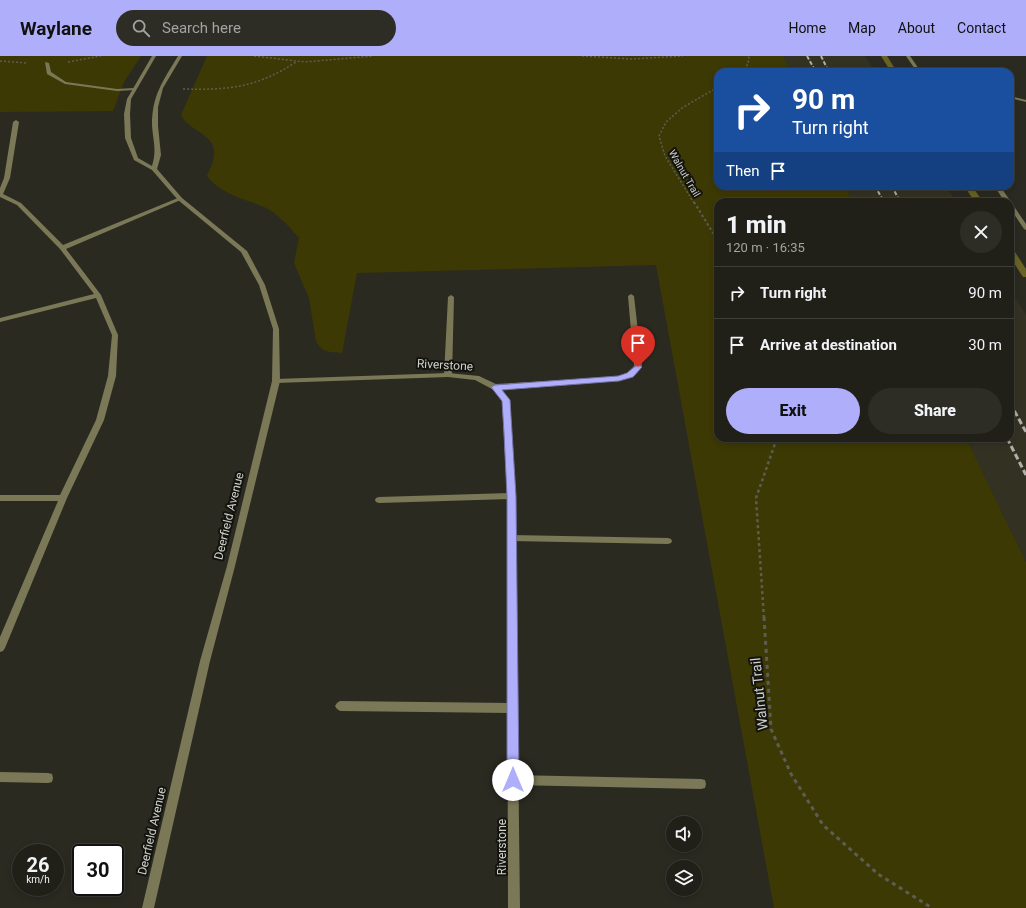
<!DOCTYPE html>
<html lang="en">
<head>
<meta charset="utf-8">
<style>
	:root { --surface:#202019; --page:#2d2d26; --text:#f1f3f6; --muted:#a2a3a2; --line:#3d3e38; --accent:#afaefa }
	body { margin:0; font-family:Roboto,sans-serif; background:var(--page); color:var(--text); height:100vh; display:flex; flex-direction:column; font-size:15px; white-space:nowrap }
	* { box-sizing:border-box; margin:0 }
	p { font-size:13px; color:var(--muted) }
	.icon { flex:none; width:22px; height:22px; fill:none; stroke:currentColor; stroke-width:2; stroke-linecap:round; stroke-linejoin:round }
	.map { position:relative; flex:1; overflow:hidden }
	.details { position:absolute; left:714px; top:142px; width:300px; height:244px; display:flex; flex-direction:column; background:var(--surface); border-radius:12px; box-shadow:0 2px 6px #0003,0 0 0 1px var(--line) }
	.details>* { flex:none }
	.guide { position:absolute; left:714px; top:12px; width:300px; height:122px; border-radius:12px; box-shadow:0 2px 6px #0003,0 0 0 1px var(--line); background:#1a4fa0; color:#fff; overflow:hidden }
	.tools { position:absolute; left:666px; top:760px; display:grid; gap:8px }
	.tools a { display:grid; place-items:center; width:36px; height:36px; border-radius:50%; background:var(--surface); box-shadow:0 2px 6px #0003,0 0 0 1px var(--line); font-size:20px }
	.speed { position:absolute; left:12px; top:788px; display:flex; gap:8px; font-size:20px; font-weight:700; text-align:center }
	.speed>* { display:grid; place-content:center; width:52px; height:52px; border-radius:50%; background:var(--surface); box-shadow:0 2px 6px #0003,0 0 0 1px var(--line); line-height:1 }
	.speed small { font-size:10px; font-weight:400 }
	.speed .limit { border:2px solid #111; border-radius:6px; background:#fff; color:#111 }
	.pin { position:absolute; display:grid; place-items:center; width:34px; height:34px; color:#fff; margin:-41px -17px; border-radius:50% 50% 50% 0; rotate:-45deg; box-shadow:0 0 4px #0007 }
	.pin .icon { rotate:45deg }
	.me { position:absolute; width:44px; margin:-22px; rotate:0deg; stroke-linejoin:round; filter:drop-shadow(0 0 3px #0008) }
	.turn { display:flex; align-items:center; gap:14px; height:84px; padding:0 12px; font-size:18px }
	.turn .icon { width:52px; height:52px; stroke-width:2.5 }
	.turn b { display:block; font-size:28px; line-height:34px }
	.then { display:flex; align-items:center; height:38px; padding:0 12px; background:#0003; gap:8px; font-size:15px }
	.round { display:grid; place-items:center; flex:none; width:42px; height:42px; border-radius:21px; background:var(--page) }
	.overview { display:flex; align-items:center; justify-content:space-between; height:68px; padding:0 12px }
	h1 { font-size:24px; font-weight:800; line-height:30px }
	.button { display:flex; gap:8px; margin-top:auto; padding:8px 12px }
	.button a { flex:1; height:46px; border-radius:24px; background:var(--accent); color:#111; font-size:16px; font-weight:800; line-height:46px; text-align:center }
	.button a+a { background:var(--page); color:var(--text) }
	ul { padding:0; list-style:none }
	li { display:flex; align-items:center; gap:12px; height:52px; padding:0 12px; border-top:1px solid var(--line) }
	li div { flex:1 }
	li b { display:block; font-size:15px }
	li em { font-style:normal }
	header { display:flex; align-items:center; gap:24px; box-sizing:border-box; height:56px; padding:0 20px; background:var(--accent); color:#111 }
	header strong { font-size:19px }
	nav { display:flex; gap:22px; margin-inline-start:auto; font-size:14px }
	.search { width:280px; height:36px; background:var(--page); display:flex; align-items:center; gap:10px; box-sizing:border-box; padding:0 14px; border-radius:22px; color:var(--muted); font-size:15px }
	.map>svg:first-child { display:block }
</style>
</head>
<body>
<header>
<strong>Waylane</strong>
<div class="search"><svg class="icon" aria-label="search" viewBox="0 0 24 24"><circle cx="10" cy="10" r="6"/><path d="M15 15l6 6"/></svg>Search here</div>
<nav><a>Home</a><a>Map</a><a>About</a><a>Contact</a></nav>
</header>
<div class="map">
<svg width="1026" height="852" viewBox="0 0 1026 852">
	<rect width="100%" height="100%" fill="#2b2a21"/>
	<g fill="#333222">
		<path d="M783,0H865L875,16H791Z"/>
		<path d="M845,130H946L956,146H853Z"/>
		<path d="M1010,233L1026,259V506L966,382H1010Z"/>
	</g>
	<g fill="#3d3905">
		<path d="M0,0H141L124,26L113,55L0,56Z"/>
		<path d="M207,0H783L791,16H718V130H845L853,146H718V382H966L1026,506V852H774L656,209L357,217L342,297C331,296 322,297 316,285L309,242L294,207L299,182C288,170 279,158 264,151C243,142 222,139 207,120C209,114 214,106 214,99C217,78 188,75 181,59Z"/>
	</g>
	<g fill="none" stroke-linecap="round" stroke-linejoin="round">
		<g fill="#696323" fill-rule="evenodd">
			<path d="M881,0H887L897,16H891Z"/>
			<path d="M964,130H972L983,146H975Z"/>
			<path d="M1010,193H1013L1026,213V221H1023L1010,201Z"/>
		</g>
		<g stroke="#5d5d54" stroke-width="1.5" stroke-dasharray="2 2" stroke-linecap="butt">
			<path d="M254,0L305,6L373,0"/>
			<path d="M582,0L632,3L683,0"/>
			<path d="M0,5L27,7"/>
			<path d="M68,6L101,0"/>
			<path d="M741,16L748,8L749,0"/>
			<path d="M183,33C229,34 256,32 296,6"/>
			<path d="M694,147L665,100L659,80L666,66L682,52L718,31"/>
		</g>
		<path stroke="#5d5d54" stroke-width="2" stroke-dasharray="2.5 2.5" stroke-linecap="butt" d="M694,146L718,185"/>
		<path stroke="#5d5d54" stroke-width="2.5" stroke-dasharray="3 3" stroke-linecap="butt" d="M764,562L756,442L777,382"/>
		<path stroke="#5d5d54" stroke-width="3" stroke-dasharray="4 4" stroke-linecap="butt" d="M764,561L771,673L791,718L823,769L878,818L932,852"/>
		<g fill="#7b7857" fill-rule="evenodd">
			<path d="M906,0H910L921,16H917Z"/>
			<path d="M45,6L49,7L51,16L66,26L117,33L134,32L136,33L134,34L117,35L65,28L47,18Z"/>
			<path d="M1010,40L1026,44V46L1010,42Z"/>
			<path d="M16,64L19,66L10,122L3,138L21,147L63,189L178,142L183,143L66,193L101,239L118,279L116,320L104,364L67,442L5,592L3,595L0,596V581L58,445H0V439H60L96,364L108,320L112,279L96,242L0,266V262L94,238L60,193L17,149L0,141V132L4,122L13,66Z"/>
			<path d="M994,130H1000L1026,168V174L1024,173L1010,152V146H1005Z"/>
			<path d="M631,238L634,240L642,311L633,321L619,325L492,333L491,331L495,328L618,321L627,317L634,310L628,240Z"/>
			<path d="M451,239L454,241L452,319L448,321L444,319L448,241Z"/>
			<path d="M511,437L514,438L515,440L514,442L511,443L379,447L376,446L375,444L376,442L379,441Z"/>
			<path d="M511,479L668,482L671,483L672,485L671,487L668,488L511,485L508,484L507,482L508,480Z"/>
			<path d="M340,645L513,647L516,649L518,652L516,655L513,657L340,655L337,653L335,650L337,647Z"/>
			<path d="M0,716L48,717L52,718L53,722L52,726L48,727L0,726Z"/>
			<path d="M513,719L701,723L705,724L706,728L705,732L701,733L513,729L509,728L508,724L509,720Z"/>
		</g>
		<path fill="#7b7857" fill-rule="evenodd" d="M448,317L479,320L498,329L510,344L515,440L520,852H508L507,440L502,345L492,333L475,324L448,321L276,327L272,325L276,323Z"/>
		<path fill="#7b7857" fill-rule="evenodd" d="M152,0H156L131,43L130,58L131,82L138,102L152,110C157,94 153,85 152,69C152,39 163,25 178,0H182L163,32L158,51V70L161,99L157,113L182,142L247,195L265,229L279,273L280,325L235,510L210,605L154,852H142L200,605L227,510L272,325L273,273L259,229L241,196L178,144L152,114L134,104L125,82L124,58L127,43Z"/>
		<g stroke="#afaea8" stroke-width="2" stroke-dasharray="4 2" stroke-linecap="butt">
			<path d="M807,0L816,16"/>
			<path d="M821,0L829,16"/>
			<path d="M875,130L884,146"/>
			<path d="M892,130L900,146"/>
		</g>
		<g stroke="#afaea8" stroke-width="3" stroke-dasharray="6 3" stroke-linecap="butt">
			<path d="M1010,347L1026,376"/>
			<path d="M1007,382L1026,419"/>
		</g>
	</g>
	<path fill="#afaefa" stroke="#7271a2" d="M638,308L642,311L633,321L619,325L502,334L510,344L516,440L519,724L518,728L513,730L509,728L507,724V440L504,377L502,345L491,331L495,329L618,320L627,317Z"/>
	<g text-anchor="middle" stroke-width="4" stroke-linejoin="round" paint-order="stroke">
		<g font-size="10" fill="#d2d2cc" stroke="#13130f">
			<text transform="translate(685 117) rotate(60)" y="4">Walnut Trail</text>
		</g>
		<g font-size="12" fill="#d2d2cc" stroke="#13130f">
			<text transform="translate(445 309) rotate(3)" y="4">Riverstone</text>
			<text transform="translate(229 460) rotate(-76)" y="4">Deerfield Avenue</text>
			<text transform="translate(152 775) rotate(-77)" y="4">Deerfield Avenue</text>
			<text transform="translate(502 791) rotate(-90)" y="4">Riverstone</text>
		</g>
		<g font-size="14" fill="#d2d2cc" stroke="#13130f">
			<text transform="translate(759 638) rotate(-96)" y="5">Walnut Trail</text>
		</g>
	</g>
</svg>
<div class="tools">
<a><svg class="icon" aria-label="sound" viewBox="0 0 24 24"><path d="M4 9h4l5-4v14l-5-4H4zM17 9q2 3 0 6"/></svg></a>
<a><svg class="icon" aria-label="layers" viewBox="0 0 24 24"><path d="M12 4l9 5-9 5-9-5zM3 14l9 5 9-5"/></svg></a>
</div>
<div class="speed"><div>26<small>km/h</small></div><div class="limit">30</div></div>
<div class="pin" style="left:638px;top:311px;background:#d93025"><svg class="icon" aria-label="arrive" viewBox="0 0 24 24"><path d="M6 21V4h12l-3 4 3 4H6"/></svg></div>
<svg class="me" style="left:513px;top:724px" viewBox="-20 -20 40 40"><circle r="19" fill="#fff"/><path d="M0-13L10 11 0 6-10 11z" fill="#afaefa"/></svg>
<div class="guide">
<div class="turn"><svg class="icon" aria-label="right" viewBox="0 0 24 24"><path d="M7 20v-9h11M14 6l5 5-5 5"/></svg><div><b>90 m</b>Turn right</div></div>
<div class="then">Then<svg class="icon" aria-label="arrive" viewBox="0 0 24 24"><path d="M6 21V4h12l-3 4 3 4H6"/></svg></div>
</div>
<section class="details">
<div class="overview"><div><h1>1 min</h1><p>120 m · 16:35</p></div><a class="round"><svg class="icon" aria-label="close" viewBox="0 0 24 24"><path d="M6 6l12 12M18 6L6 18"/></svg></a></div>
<ul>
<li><svg class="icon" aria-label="right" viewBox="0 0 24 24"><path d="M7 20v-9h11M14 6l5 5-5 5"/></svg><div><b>Turn right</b></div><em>90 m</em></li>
<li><svg class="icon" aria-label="arrive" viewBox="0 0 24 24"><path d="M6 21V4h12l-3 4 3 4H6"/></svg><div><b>Arrive at destination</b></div><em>30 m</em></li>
</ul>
<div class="button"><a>Exit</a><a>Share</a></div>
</section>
</div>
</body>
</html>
